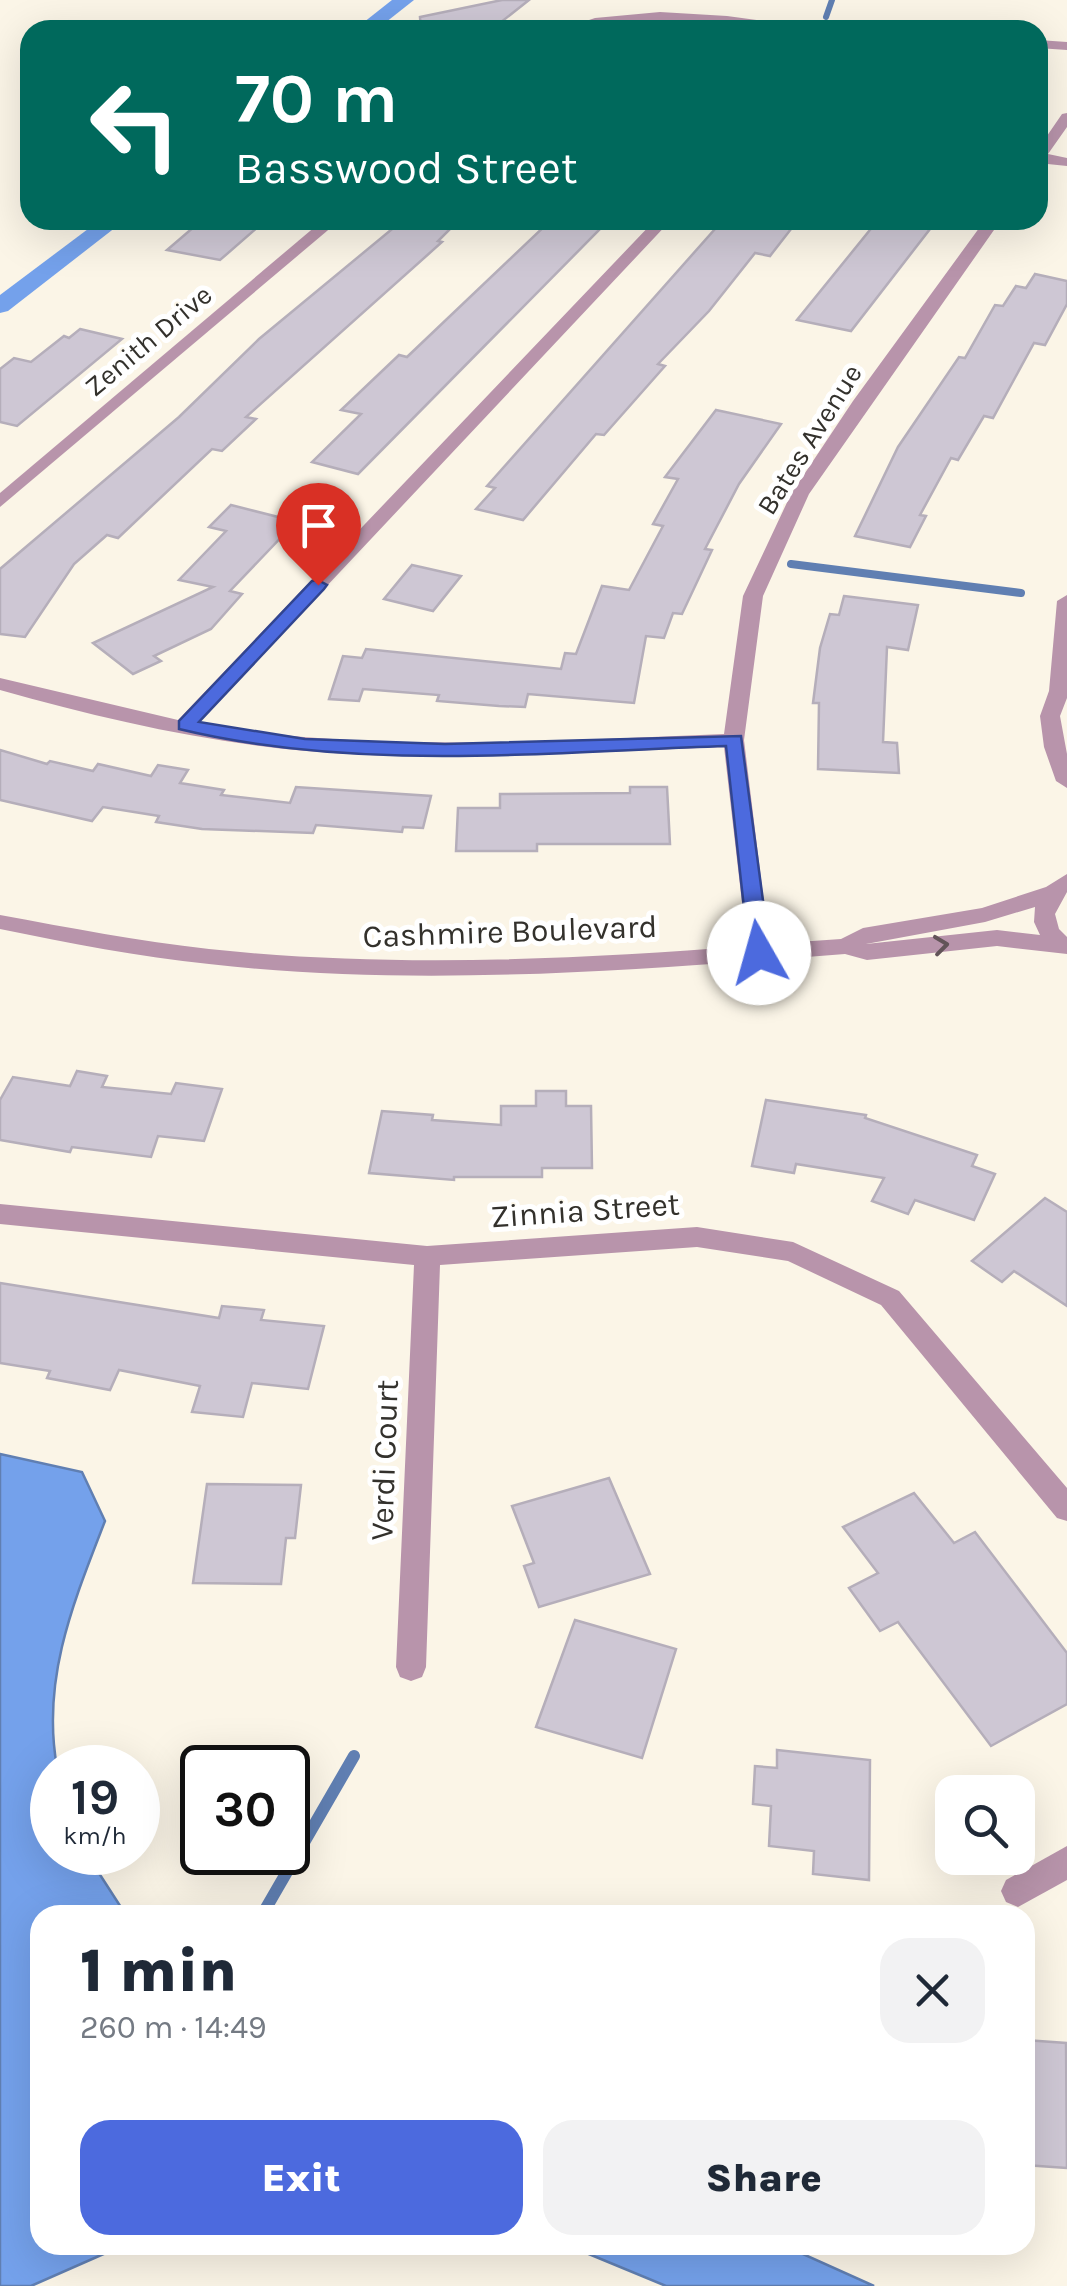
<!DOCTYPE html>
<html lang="en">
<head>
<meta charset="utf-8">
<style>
	:root { --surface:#fff; --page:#f2f2f3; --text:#1f2937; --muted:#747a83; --accent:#4c6ade }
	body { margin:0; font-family:Karla,sans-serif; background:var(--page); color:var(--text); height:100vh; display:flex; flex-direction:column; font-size:38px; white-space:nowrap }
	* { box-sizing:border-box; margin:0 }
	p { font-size:32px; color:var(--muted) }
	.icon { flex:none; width:55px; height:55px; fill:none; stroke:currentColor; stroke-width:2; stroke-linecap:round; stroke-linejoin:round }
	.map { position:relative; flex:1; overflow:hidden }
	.side { position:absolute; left:30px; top:1905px; width:1005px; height:350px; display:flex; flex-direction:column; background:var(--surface); border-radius:30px; box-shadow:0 10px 40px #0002 }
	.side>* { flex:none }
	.banner { position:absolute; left:20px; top:20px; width:1028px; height:210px; border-radius:30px; box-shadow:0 10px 40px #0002; background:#00695c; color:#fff; overflow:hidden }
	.tools { position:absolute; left:935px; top:1775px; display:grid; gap:20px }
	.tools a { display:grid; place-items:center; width:100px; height:100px; border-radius:20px; background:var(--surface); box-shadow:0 10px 40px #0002; font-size:50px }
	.speed { position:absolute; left:30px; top:1745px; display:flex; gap:20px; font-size:50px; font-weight:700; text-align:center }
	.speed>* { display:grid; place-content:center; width:130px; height:130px; border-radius:50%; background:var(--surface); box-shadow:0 10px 40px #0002; line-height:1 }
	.speed small { font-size:25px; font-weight:400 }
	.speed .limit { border:5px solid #111; border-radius:15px; background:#fff; color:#111 }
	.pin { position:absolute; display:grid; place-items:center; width:85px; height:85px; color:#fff; margin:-102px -42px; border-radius:50% 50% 50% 0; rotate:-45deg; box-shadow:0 0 10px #0007 }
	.pin .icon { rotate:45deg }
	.me { position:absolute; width:110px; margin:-55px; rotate:353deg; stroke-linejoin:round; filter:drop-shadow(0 0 8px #0008) }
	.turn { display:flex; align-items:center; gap:35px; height:210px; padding:0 50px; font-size:45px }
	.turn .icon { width:130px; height:130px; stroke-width:2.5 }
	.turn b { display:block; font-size:70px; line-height:85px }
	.round { display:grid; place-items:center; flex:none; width:105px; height:105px; border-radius:30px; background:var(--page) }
	.summary { display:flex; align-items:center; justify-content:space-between; height:170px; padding:0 50px }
	h1 { font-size:60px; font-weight:800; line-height:75px }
	.primary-button { display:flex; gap:20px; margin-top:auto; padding:20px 50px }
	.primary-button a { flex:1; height:115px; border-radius:30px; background:var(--accent); color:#fff; font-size:40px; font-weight:800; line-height:115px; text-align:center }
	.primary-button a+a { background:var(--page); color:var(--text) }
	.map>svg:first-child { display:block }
</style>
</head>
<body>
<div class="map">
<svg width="1067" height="2286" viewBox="0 0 1067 2286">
	<rect width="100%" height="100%" fill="#fbf5e7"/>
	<g fill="#74a1eb" stroke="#607fb2" stroke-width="2.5">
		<path d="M0,1454L82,1472L105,1521C74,1601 41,1679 57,1767L52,1768V1852L86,1853L126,1915H40V2245H124L31,2286H0Z"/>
		<path d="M567,2245H783L874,2286H666Z"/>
	</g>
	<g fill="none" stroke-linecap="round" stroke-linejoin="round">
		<path stroke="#607fb2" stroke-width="6" d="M826,17L832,0"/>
		<path stroke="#607fb2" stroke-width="8" d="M791,564L1021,593"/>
		<path stroke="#607fb2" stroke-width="12" d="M262,1915L354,1756"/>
		<g fill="#74a1eb" fill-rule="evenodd">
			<path d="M392,0H414L376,30H354Z"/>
			<path d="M100,220H125L8,311L0,313V295Z"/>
		</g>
	</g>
	<g fill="#cec7d4" stroke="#b5aeba" stroke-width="2.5">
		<path d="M502,0H529L491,30H421L420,17Z"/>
		<path d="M202,220H266L220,260L167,250Z"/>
		<path d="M403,220H459L438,241L442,242L246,417L256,419L222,451L212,449L118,538L107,535L74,564L25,637L0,634V569L179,417L259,339Z"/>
		<path d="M551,220L603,226L358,474L312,462L361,414L341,410L399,355L407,357Z"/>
		<path d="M723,220H798L770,256L755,253L709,311L658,364L665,366L604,435L596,434L523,520L476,509L495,488L487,486Z"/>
		<path d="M878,220H937L851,331L797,320Z"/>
		<path d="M1035,274L1067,281V304L1045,345L1034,343L993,418L984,416L958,460L951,458L920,515L926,516L910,547L855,536L898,447L959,357L965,358L995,305L1003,306L1016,286L1026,288Z"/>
		<path d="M80,329L122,339L17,426L0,422V369L14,358L31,362L64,336L69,338Z"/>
		<path d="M716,410L781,424L739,484L705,549L712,550L682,614L673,613L664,638L646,636L634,703L528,694L525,707L499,706L437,701L439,695L363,689L359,701L329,699L343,656L362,658L366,649L561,669L565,653L576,654L602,586L629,590L663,526L653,524L678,479L665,477Z"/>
		<path d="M231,505L290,520L282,528L288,530L230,591L242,594L211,629L154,656L161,661L133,674L93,643L213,587L179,580L226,531L209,527Z"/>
		<path d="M412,565L461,576L433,611L384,599Z"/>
		<path d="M844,596L918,605L908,650L887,647L883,742L897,743L899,773L818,769L819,703H813L820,648L830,614L839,615Z"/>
		<path d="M0,750L47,764L50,761L93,771L98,764L151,776L158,765L188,770L180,783L224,790L221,795L290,803L296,787L431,796L423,828L403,827L402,832L316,825L313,833L202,829L156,822L159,816L103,807L92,821L0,800Z"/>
		<path d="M630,787H667L670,844H537V851H456L458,808H500V794L630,793Z"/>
		<path d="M77,1071L107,1076L102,1087L171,1094L176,1083L222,1089L204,1141L158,1136L151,1157L72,1147L70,1152L0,1140V1100L13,1077L70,1086Z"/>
		<path d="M536,1091H566V1106H591L592,1168H542V1177H454V1180L369,1173L382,1111L433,1115L432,1120L501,1125V1106H536Z"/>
		<path d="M766,1100L866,1115L865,1118L977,1155L972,1166L995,1174L974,1220L915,1200L908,1214L872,1201L884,1178L796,1164L794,1173L752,1166Z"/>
		<path d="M1045,1198L1067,1212V1306L1014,1271L1002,1282L972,1261Z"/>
		<path d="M0,1283L219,1318L222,1306L264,1310L261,1320L324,1326L308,1389L252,1383L243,1417L192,1412L200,1386L119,1370L110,1390L47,1378L50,1371L0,1363Z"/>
		<path d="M609,1478L650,1574L539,1607L524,1566L534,1563L512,1506Z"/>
		<path d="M207,1484L301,1485L295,1538H286L281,1584L193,1583Z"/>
		<path d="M914,1493L954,1543L975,1532L1067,1653V1704L991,1746L898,1622L880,1631L849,1588L878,1573L843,1527Z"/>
		<path d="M575,1620L676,1649L642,1758L536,1727Z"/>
		<path d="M777,1750L870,1760L869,1880L813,1874L814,1851L769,1846L771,1806L753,1804L755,1766L777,1768Z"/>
		<path d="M1025,2040L1066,2043L1067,2168L1025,2165Z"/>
	</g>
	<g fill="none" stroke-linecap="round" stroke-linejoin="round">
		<g fill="#b894ab" fill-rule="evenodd">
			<path d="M660,12L727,16L831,30L660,20L559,30L595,18Z"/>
			<path d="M1038,40L1067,42V50L1038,48Z"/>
			<path d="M1067,113V127L1048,154L1067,158V166L1038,163V149L1062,114Z"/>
			<path d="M323,220H340L0,507V493Z"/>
			<path d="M655,220H671L197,724C372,753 548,741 724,734L743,596L791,494L853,401L985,220H1001L809,494L763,596L744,740L769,944L841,939L863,928L982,908L1046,887L1067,874V892L1055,914L1059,929L1067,937V954L997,946L867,960L845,954C634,970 420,988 209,964C139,957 70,943 0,929V915C70,928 139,941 209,949C387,968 569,960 747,946L724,747C585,752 445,763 306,751C202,742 100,718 0,690V678L178,720ZM1035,907L1034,922L1040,935L997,930L866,944L985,922Z"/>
			<path d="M1067,595V698L1060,716L1067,754V788L1056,781L1044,747L1040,716L1049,691L1057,601Z"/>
			<path d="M0,1204L427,1246L697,1227L793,1242L899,1291L1067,1488V1521L1057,1518L881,1305L788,1261L697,1247L440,1265L426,1667L422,1677L411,1681L400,1677L396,1667L414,1265L0,1224Z"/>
			<path d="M1067,1846V1880L1018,1907L1006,1902L1001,1891L1006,1880Z"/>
		</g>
	</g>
	<defs><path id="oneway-chevron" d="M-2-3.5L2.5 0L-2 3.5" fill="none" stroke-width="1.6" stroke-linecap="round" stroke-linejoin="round" transform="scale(2.5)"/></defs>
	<use stroke="#625458" href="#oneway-chevron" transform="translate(941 945) rotate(-7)"/>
	<path fill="#4c6ade" stroke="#314590" stroke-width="2.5" d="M318,580L327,585L324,589L199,722L305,739L445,744L741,736L770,953L767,958H752L749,953L726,746C545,752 357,772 179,729V721L312,581Z"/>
	<g text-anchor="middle" stroke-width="10" stroke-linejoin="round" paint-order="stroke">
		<g font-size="28" fill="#33312c" stroke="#fff">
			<text transform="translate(148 340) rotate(-40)" y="10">Zenith Drive</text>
			<text transform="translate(809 439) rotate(-58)" y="10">Bates Avenue</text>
		</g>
		<g font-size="32" fill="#33312c" stroke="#fff">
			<text transform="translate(510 931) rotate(-2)" y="11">Cashmire Boulevard</text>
			<text transform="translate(585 1210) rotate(-4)" y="11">Zinnia Street</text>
			<text transform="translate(384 1460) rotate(-88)" y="11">Verdi Court</text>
		</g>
	</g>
</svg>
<div class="tools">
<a><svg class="icon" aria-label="search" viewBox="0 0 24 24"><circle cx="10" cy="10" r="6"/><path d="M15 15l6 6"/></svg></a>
</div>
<div class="speed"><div>19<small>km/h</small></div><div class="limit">30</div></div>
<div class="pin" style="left:318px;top:585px;background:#d93025"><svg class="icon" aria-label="arrive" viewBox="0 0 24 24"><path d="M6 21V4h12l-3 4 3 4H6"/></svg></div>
<svg class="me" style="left:759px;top:953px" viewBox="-20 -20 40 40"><circle r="19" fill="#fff"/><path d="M0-13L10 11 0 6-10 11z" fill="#4c6ade"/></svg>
<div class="banner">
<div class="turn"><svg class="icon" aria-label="left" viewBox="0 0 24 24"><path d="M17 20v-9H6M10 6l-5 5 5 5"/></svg><div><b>70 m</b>Basswood Street</div></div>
</div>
<section class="side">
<div class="summary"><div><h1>1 min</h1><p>260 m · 14:49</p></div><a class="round"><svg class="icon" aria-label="close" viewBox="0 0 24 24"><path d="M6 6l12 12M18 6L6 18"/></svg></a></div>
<div class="primary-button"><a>Exit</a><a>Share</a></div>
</section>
</div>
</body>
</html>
